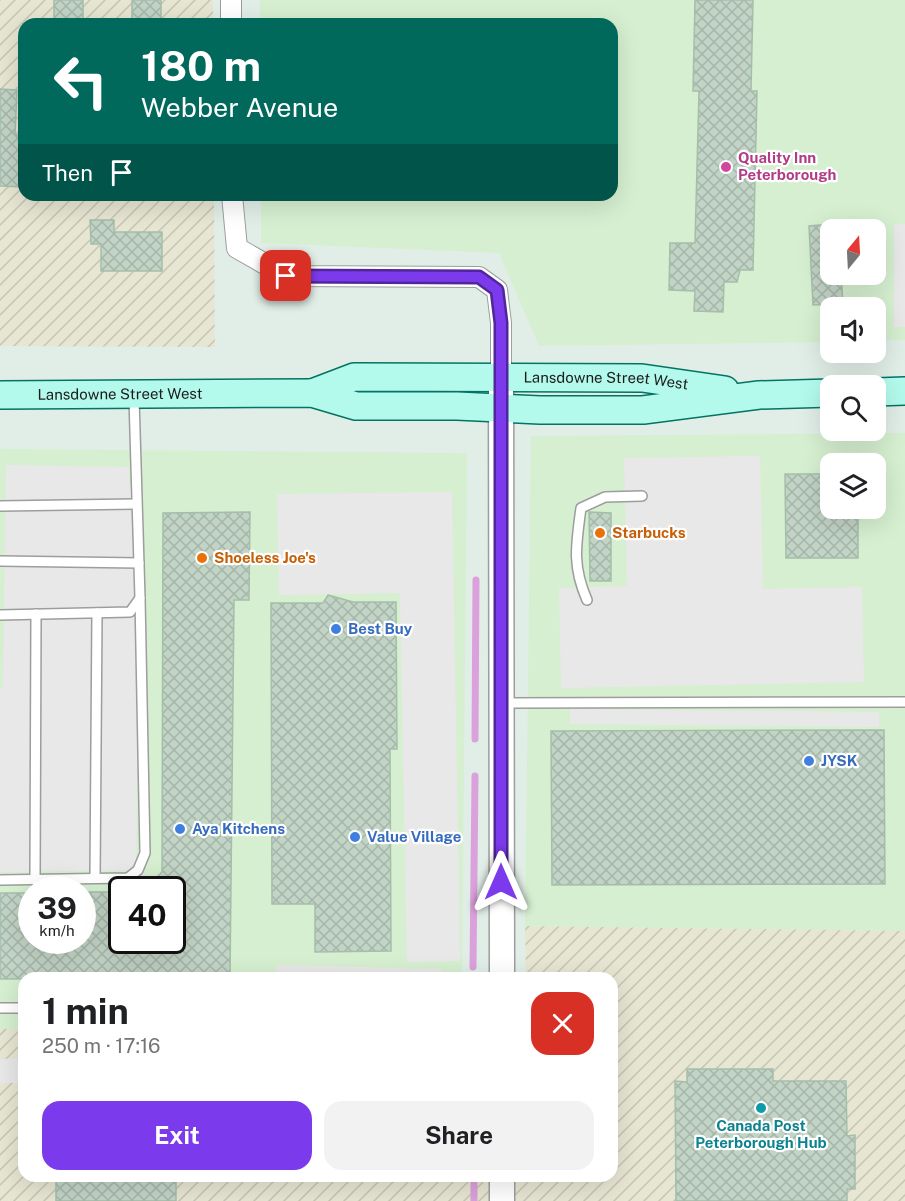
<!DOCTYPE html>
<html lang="en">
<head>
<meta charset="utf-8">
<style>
	:root { --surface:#fff; --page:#f2f2f2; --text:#202124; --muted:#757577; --accent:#7c3aed }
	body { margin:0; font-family:"Public Sans",sans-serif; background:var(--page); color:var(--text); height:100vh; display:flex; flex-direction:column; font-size:22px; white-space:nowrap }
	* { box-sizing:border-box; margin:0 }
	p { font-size:20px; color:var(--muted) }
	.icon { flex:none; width:33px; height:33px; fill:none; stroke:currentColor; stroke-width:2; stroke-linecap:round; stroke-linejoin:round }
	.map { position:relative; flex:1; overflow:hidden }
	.panel { position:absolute; left:18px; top:972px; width:600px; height:210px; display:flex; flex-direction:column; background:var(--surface); border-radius:18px; box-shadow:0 6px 24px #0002 }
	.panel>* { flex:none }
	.top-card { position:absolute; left:18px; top:18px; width:600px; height:183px; border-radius:18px; box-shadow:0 6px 24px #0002; background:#00695c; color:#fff; overflow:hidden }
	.needle { width:39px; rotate:18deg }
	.fabs { position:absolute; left:820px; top:219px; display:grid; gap:12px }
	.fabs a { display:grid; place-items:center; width:66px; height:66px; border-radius:12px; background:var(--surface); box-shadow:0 6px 24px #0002; font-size:30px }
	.speed { position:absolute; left:18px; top:876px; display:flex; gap:12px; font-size:30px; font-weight:700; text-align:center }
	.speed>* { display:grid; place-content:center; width:78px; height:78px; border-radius:50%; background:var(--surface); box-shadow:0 6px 24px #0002; line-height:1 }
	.speed small { font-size:15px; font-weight:400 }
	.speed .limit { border:3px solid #111; border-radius:9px; background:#fff; color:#111 }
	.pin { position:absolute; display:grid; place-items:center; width:51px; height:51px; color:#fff; margin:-26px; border-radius:12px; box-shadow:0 3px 9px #0006 }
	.me { position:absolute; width:66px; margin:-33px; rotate:0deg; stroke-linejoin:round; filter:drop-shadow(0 0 4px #0008) }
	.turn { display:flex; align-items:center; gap:21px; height:126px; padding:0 24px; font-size:27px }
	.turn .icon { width:78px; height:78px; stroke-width:2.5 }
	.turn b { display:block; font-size:42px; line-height:51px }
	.then { display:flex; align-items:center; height:57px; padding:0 24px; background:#0003; gap:12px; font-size:22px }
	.round { display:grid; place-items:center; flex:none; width:63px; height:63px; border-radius:18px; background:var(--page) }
	.headline { display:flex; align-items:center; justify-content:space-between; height:102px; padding:0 24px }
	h1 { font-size:36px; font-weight:700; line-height:45px }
	.button { display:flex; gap:12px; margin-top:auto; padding:12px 24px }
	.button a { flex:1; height:69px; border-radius:18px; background:var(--accent); color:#fff; font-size:24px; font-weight:700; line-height:69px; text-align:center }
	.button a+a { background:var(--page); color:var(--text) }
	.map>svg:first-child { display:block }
</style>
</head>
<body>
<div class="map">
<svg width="905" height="1201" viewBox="0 0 905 1201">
	<defs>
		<pattern id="industrial-furrows" width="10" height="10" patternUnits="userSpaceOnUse" patternTransform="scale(1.5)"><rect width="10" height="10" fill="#e7e6d3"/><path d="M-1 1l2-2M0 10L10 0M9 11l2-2" fill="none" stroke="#c6c5b5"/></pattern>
		<pattern id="building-cross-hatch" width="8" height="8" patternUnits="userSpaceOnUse" patternTransform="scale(1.5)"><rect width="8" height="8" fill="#c2d4c5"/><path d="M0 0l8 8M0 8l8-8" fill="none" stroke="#a6b5a9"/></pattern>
	</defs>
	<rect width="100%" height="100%" fill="#e1eee7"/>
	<g fill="#d6efd0" fill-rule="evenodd">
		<path d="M260,0H905V340H876V308H831V342L539,346L499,253L261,243V195H612V24H260ZM831,230H876V274H831Z"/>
		<path d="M905,433V931L525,926L531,436ZM831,464H876V508H831Z"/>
		<path d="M0,449L467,453L462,978H24V1029H0ZM32,890H82V940H32ZM122,890H172V940H122Z"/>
	</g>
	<g fill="url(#industrial-furrows)">
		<path d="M0,0H213V24H24V195H214L215,347L0,346Z"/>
		<path d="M525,926L905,931V1201H0V1029H24V1176H612V978H526Z"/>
	</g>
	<g fill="#e8e8e8">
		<rect x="894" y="224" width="11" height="103"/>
		<path d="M760,456L763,589L862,587L864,682L561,688L559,588L627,586L624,458Z"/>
		<path d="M6,465L129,467V486H141L136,870L0,872V688H3Z"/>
		<path d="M452,492L460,961L407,962L400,593L279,595L277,494Z"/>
		<path d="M570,709L879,712V727L570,724Z"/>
		<path d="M277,965L441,969V978H276Z"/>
		<path d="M24,1058V1083H0V1059Z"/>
	</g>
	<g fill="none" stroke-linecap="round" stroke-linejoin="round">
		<g stroke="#dba1dc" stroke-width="7">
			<path d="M475,739L476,580"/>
			<path d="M473,967L475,776"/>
			<path d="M474,1176V1200"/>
		</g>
	</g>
	<g fill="url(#building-cross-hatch)" stroke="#a4bfa9" stroke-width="1.5">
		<rect x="54" y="0" width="29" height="24"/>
		<rect x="132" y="0" width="29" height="24"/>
		<path d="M695,0H753L751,91H757L753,270H740L737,282H724L723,312L694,311L695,291L669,290L670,243H695L699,91H693Z"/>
		<path d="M0,89L17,90L15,135H24V187L0,186Z"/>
		<path d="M90,220H114V232H162V271H101V244H91Z"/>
		<path d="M831,224V274H841L843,304L813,305L809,226Z"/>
		<path d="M785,474H831V508H858V558H786Z"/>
		<path d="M250,512L249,600H234L230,978L0,979V893H32V940H82V892H122V940H172V890H144L162,872L163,513Z"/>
		<path d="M589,512L611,513V581H590Z"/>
		<path d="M328,595L353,602H396L397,749H390L391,951L315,952V904H272L271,603H323Z"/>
		<path d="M884,730L885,884L552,885L551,731Z"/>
		<path d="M687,1069H773V1081H846L847,1136L855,1135V1189H847V1201H676L675,1081L687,1082Z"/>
		<rect x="56" y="1176" width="120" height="25"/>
	</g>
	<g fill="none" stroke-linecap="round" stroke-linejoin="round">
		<defs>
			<g id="service">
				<path d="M0,506L136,504"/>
				<path d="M0,561L139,563"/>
				<path d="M587,600C572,566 576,545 581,508L605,497L642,496"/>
				<path d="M0,615L130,612L140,598L134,398"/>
				<path d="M502,703L905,702"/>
				<path d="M95,878L97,613"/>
				<path d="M0,880L128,878L138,870L145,853L140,598"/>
				<path d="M35,880L36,614"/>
				<path d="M0,1008H24"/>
			</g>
			<g id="minor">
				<path d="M231,24V0"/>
				<path d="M232,195L237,248L286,276L479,277L497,290L501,323V377"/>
			</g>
			<g id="tertiary">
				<path d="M501,377L502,978"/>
				<path d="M502,1176V1201"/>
			</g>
			<g id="secondary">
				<path d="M876,392L905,391"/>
				<path id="s1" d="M312,393L354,377L642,378L725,390"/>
				<path id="s2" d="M0,395L312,393L356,406H457L540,410H643L759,395L831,393"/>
			</g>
		</defs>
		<use href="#service" stroke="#9d9d9d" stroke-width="12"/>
		<use href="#minor" stroke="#9d9d9d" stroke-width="22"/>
		<use href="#tertiary" stroke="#9d9d9d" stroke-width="27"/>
		<use href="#secondary" stroke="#037364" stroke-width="30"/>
		<use href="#service" stroke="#fff" stroke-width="9"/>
		<use href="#minor" stroke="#fff" stroke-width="20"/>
		<use href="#tertiary" stroke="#fff" stroke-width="24"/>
		<use href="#secondary" stroke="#b3faec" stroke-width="27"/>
	</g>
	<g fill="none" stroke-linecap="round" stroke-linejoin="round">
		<defs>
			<path id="route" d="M286,276L479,277L497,290L501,323V882"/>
		</defs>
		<use href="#route" stroke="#51269a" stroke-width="15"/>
		<use href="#route" stroke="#7c3aed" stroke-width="10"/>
	</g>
	<circle fill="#d1479c" stroke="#fff" stroke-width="2" cx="726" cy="167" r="6"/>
	<g fill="#e8710a" stroke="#fff" stroke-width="2">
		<circle cx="600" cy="533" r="6"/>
		<circle cx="202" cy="558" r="6"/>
	</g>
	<g fill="#3f7fe0" stroke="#fff" stroke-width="2">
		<circle cx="336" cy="629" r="6"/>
		<circle cx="809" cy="761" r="6"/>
		<circle cx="180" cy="829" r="6"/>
		<circle cx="355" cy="837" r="6"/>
	</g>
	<circle fill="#0f9aa8" stroke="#fff" stroke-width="2" cx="761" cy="1108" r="6"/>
	<g text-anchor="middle" stroke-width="4.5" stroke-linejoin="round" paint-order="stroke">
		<g font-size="15" font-weight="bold" fill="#b23c85" stroke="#fff" text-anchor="start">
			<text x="738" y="163">Quality Inn<tspan x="738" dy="17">Peterborough</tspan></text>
		</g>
		<g font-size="15" fill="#1c1c1c" stroke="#fff">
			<text dy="5" stroke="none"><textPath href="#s1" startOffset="297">Lansdowne Street West</textPath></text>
			<text dy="5" stroke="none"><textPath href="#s2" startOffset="120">Lansdowne Street West</textPath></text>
		</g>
		<g font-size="15" font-weight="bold" fill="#c56008" stroke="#fff" text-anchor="start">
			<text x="612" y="538">Starbucks</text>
			<text x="214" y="563">Shoeless Joe's</text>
		</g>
		<g font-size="15" font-weight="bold" fill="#366cbe" stroke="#fff" text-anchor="start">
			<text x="348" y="634">Best Buy</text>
			<text x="821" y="766">JYSK</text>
			<text x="192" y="834">Aya Kitchens</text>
			<text x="367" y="842">Value Village</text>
		</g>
		<g font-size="15" font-weight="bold" fill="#0d838f" stroke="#fff">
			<text x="761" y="1131">Canada Post<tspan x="761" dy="17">Peterborough Hub</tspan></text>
		</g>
	</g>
</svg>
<div class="fabs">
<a><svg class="needle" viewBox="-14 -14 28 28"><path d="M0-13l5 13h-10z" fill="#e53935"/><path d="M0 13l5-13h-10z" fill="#757577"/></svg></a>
<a><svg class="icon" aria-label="sound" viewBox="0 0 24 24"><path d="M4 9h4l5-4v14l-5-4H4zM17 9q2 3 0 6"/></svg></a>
<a><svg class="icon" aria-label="search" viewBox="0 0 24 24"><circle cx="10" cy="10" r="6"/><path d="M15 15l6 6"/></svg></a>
<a><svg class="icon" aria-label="layers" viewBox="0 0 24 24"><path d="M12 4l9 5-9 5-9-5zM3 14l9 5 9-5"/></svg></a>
</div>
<div class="speed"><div>39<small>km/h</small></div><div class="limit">40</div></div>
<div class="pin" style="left:286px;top:276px;background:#d93025"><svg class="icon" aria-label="arrive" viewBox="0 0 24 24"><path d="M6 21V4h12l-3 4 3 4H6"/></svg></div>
<svg class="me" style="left:501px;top:882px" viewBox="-20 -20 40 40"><path d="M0-17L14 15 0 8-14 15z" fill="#7c3aed" stroke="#fff" stroke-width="4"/></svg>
<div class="top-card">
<div class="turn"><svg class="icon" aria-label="left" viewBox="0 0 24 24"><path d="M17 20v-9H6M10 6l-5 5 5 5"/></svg><div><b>180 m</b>Webber Avenue</div></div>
<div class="then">Then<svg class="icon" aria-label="arrive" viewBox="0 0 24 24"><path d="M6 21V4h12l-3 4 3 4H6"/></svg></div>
</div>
<section class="panel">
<div class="headline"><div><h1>1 min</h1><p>250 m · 17:16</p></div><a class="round" style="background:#d93025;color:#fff"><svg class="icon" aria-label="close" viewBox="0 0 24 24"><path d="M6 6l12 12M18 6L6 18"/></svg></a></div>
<div class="button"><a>Exit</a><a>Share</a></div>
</section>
</div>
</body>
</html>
